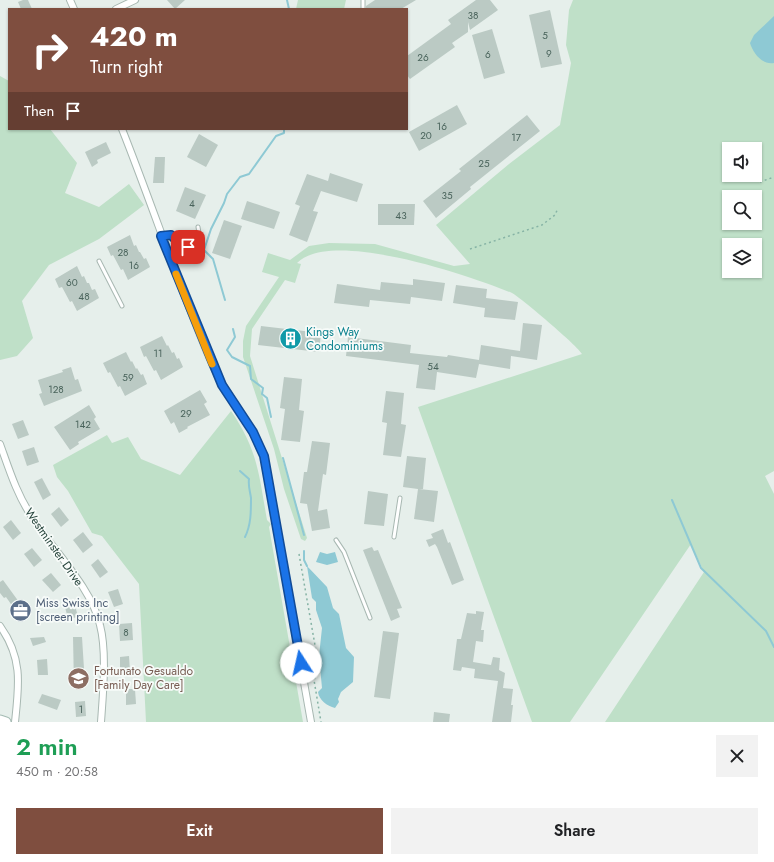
<!DOCTYPE html>
<html lang="en">
<head>
<meta charset="utf-8">
<style>
	:root { --surface:#fff; --page:#f2f2f2; --text:#202124; --muted:#757577; --accent:#7f4e3f }
	body { margin:0; font-family:Jost,sans-serif; background:var(--page); color:var(--text); height:100vh; display:flex; flex-direction:column; font-size:15px; white-space:nowrap }
	* { box-sizing:border-box; margin:0 }
	p { font-size:13px; color:var(--muted) }
	.icon { flex:none; width:22px; height:22px; fill:none; stroke:currentColor; stroke-width:2; stroke-linecap:round; stroke-linejoin:round }
	.map { position:relative; height:722px; overflow:hidden }
	.details { display:flex; flex-direction:column; background:var(--surface); flex:1 }
	.details>* { flex:none }
	.hud { position:absolute; left:8px; top:8px; width:400px; height:122px; border-radius:0px; box-shadow:0 1px 3px #0004; background:#7f4e3f; color:#fff; overflow:hidden }
	.fabs { position:absolute; left:722px; top:142px; display:grid; gap:8px }
	.fabs a { display:grid; place-items:center; width:40px; height:40px; border-radius:0px; background:var(--surface); box-shadow:0 1px 3px #0004; font-size:20px }
	.pin { position:absolute; display:grid; place-items:center; width:34px; height:34px; color:#fff; margin:-17px; border-radius:8px; box-shadow:0 2px 6px #0006 }
	.me { position:absolute; width:44px; margin:-22px; rotate:350deg; stroke-linejoin:round; filter:drop-shadow(0 0 3px #0008) }
	.turn { display:flex; align-items:center; gap:14px; height:84px; padding:0 16px; font-size:18px }
	.turn .icon { width:52px; height:52px; stroke-width:2.5 }
	.turn b { display:block; font-size:28px; line-height:34px }
	.then { display:flex; align-items:center; height:38px; padding:0 16px; background:#0003; gap:8px; font-size:15px }
	.round { display:grid; place-items:center; flex:none; width:42px; height:42px; border-radius:0px; background:var(--page) }
	.head { display:flex; align-items:center; justify-content:space-between; height:68px; padding:0 16px }
	h1 { font-size:24px; font-weight:600; line-height:30px; color:#1e9e55 }
	.button { display:flex; gap:8px; margin-top:auto; padding:8px 16px }
	.button a { flex:1; height:46px; border-radius:0px; background:var(--accent); color:#fff; font-size:16px; font-weight:600; line-height:46px; text-align:center }
	.button a+a { background:var(--page); color:var(--text) }
	.map>svg:first-child { display:block }
</style>
</head>
<body>
<div class="map">
<svg width="774" height="722" viewBox="0 0 774 722">
	<rect width="100%" height="100%" fill="#e6efeb"/>
	<g fill="#bfe0c8" fill-rule="evenodd">
		<path d="M298,0H346L344,9H296Z"/>
		<path d="M573,0H774V471L765,476L774,494V722H605L704,572L691,544L570,722H532L418,407L582,354C579,347 520,297 512,293C471,276 331,228 297,263L301,264L295,283L285,280L252,329L250,356L307,538L305,541L301,539L284,489L274,449L243,357V341L246,326L279,277L262,272L268,253L290,260L309,246L329,243L375,244L454,266L470,264L436,225L509,164L560,125L571,63L566,45L569,10ZM729,149H755V175H729ZM729,197H755V223H729ZM729,245H755V271H729Z"/>
		<path d="M0,76L9,81V129H50L77,163L65,193L99,207L129,184L144,205L99,239L49,265L22,301L33,338L17,356L0,360Z"/>
		<path d="M231,411C258,450 259,475 267,520L271,524L269,527L303,722H146L139,584L102,536L92,533L68,491L57,477L53,465L107,435L112,443L128,437L141,459L180,475Z"/>
	</g>
	<g fill="#8ec9d4">
		<path d="M774,16V63C762,65 753,53 750,43L754,35Z"/>
		<path d="M320,552L327,554L335,552L338,562L327,565L316,562Z"/>
		<path d="M307,566L327,587L333,608L339,614L346,648L354,657L353,682L341,692L338,699L339,702L335,708C327,706 319,700 318,692L322,688L319,656L322,628L316,610V602L312,598Z"/>
	</g>
	<g fill="none" stroke-linecap="round" stroke-linejoin="round">
		<g stroke="#8ec9d4" stroke-width="2">
			<path d="M287,0L289,9"/>
			<path d="M225,300L213,259L204,250L211,229L224,203L227,194L240,177L249,174L276,136L284,133V129"/>
			<path d="M233,329L235,337L227,350L232,357L250,366L251,379L263,388L262,394L267,398L271,417"/>
			<path d="M283,458L304,535"/>
			<path d="M240,471L249,479C248,486 250,491 251,498C251,512 251,525 245,537"/>
			<path d="M672,500L701,568L766,631L774,647"/>
			<path d="M304,551V560L307,566"/>
		</g>
	</g>
	<g fill="#bbcac4">
		<path d="M23,0H28L32,9H21L18,2Z"/>
		<path d="M167,0H185L175,9Z"/>
		<path d="M375,0H416L401,9H366V6Z"/>
		<path d="M476,0H490L498,10L470,30L468,22V32L452,43L455,47L410,79L407,75V56L451,24L448,20Z"/>
		<path d="M550,10L562,64L541,68L529,15Z"/>
		<path d="M492,29L505,73L484,79L472,35Z"/>
		<path d="M457,105L467,124L419,151L409,132Z"/>
		<path d="M527,115L540,131L470,187L471,189L436,218L423,201L461,171L459,169Z"/>
		<path d="M199,134L218,145L206,167L187,157Z"/>
		<path d="M106,142L111,153L97,160L98,163L92,167L85,152Z"/>
		<path d="M155,157H165L164,183H153Z"/>
		<path d="M330,173L363,184L357,202L321,191L313,211L318,212L307,242L289,235L300,206L295,204L307,174L328,181Z"/>
		<path d="M185,187L206,195L195,219L176,211Z"/>
		<path d="M247,201L280,212L274,229L241,219Z"/>
		<path d="M378,204H415L414,225H378Z"/>
		<path d="M224,220L242,226L230,259L212,253Z"/>
		<path d="M130,235L134,246L136,245L139,252H140L144,259L146,258L150,267L128,280L123,269L121,270L113,255L111,256L107,247Z"/>
		<path d="M77,266L82,277L84,276L87,283H89L92,290L95,289L99,298L77,311L72,301L70,302L62,287L59,288L55,279Z"/>
		<path d="M413,279L445,283L442,301L411,297L410,304L370,300L369,307L334,303L337,284L380,290L381,282L413,285Z"/>
		<path d="M456,285L487,289L486,298L518,302L515,320L484,317L485,308L453,303Z"/>
		<path d="M523,323L542,325L537,360L511,356L510,369L479,364L476,378L437,372L435,390L416,388L419,365L346,356L348,337L411,345L410,353L447,357L448,355L479,360L481,345L520,351Z"/>
		<path d="M261,326L321,333L319,352L258,345Z"/>
		<path d="M162,336L167,346L168,345L172,353L174,352L177,359L179,358L183,367L161,380L156,370L154,371L146,356L144,357L140,347Z"/>
		<path d="M126,352L131,362L132,361L136,369L137,368L141,375L143,374L147,384L125,396L120,386L118,387L110,372L108,373L103,363Z"/>
		<path d="M71,367L75,380L78,379L82,391L44,406L39,394L42,393L38,380L63,372L62,370Z"/>
		<path d="M284,377L302,379L299,410L304,411L300,442L281,440L285,409L280,408Z"/>
		<path d="M200,390L207,402L204,404L210,415L187,427L188,428L179,433L174,422L171,424L164,411Z"/>
		<path d="M386,391L404,393L401,424L406,425L401,457L383,455L387,423L382,422Z"/>
		<path d="M89,405L96,417L94,419L100,429L78,442L79,444L70,450L54,427Z"/>
		<path d="M23,420L29,435L18,439L12,424Z"/>
		<path d="M312,441L330,443L326,475L323,474L318,511L327,509L330,528L312,531L307,504L300,503L304,472H307Z"/>
		<path d="M34,447L39,462L27,466L22,451Z"/>
		<path d="M407,456L426,458L423,489H419L438,491L434,522L414,519L418,489L403,487Z"/>
		<path d="M42,478L51,495L43,500L34,482Z"/>
		<path d="M368,491L388,494L384,526L364,524Z"/>
		<path d="M59,507L69,520L61,527L51,514Z"/>
		<path d="M11,520L21,533L13,540L3,527Z"/>
		<path d="M443,529L448,543L450,542L464,580L452,585L437,547L435,544L429,547L426,540L433,538L431,534Z"/>
		<path d="M83,532L93,545L83,553L73,540Z"/>
		<path d="M372,547L374,551L378,550L402,608L397,609L400,617L391,621L363,550Z"/>
		<path d="M32,548L42,560L34,567L24,554Z"/>
		<path d="M98,559L108,572L100,578L91,565Z"/>
		<path d="M51,573L61,585L53,592L42,580Z"/>
		<path d="M3,580L19,602L22,599L32,612L21,621L11,608L13,607L6,597L4,598L0,593V582Z"/>
		<path d="M118,589L123,604L114,607L108,592Z"/>
		<path d="M74,601L78,617L68,619L64,603Z"/>
		<path d="M476,611L484,612L481,630H484L483,642L476,641L473,662L491,665L493,657L500,658L499,670L505,673L503,688L513,689L511,705H513L511,722H492L498,681L474,678L475,669L462,667L461,671L453,670L457,639H461L467,613L476,614Z"/>
		<path d="M132,623L133,640L120,641L119,624Z"/>
		<path d="M383,631L399,633L390,699L374,697Z"/>
		<path d="M44,637L46,642L33,646L30,638Z"/>
		<path d="M73,637H82L85,685L74,686Z"/>
		<path d="M129,656L130,672H120V657Z"/>
		<path d="M47,659L48,675H38L37,660Z"/>
		<path d="M126,689H135L136,704L126,705Z"/>
		<path d="M42,694L61,700L57,710L38,703Z"/>
		<path d="M85,701L86,716L76,717L75,702Z"/>
		<path d="M434,712L450,714L449,722H433Z"/>
	</g>
	<g fill="none" stroke-linecap="round" stroke-linejoin="round">
		<defs>
			<g id="lane">
				<path d="M363,0V9"/>
				<path d="M163,236L171,235L181,245L188,247L196,242L199,233L198,227"/>
				<path d="M99,261L122,306"/>
				<path d="M394,537L400,498"/>
				<path d="M336,540L344,552L370,618"/>
			</g>
			<g id="street">
				<path d="M70,0L74,9"/>
				<path d="M116,9L135,0"/>
				<path d="M122,129C153,207 179,287 212,364C227,397 251,423 264,456L311,722"/>
				<path d="M0,444C9,469 17,495 32,517C52,549 92,588 100,625C107,652 103,694 101,722"/>
				<path d="M0,626C23,658 19,685 15,722"/>
			</g>
			<path id="secondary" d="M0,720L6,722"/>
		</defs>
		<use href="#lane" stroke="#a8b8b2" stroke-width="5"/>
		<use href="#street" stroke="#a8b8b2" stroke-width="8"/>
		<use href="#secondary" stroke="#a4bbb3" stroke-width="11"/>
		<g stroke="#86b3a5" stroke-width="1.5" stroke-dasharray="2 3" stroke-linecap="butt">
			<path d="M760,182L774,177"/>
			<path d="M470,249L542,225L555,215L558,208"/>
			<path d="M299,554L316,651L317,673L314,680L321,722"/>
		</g>
		<use href="#lane" stroke="#fff" stroke-width="3"/>
		<use href="#street" stroke="#fff" stroke-width="6"/>
		<use href="#secondary" stroke="#fff" stroke-width="9"/>
	</g>
	<g fill="none" stroke-linecap="round" stroke-linejoin="round">
		<defs>
			<path id="route" d="M188,247L181,245L171,235L161,236L222,385L253,432L264,456L301,663"/>
		</defs>
		<use href="#route" stroke="#114b97" stroke-width="10"/>
		<use href="#route" stroke="#1a73e8" stroke-width="7"/>
		<path stroke="#f59e0b" stroke-width="7" d="M176,274L212,364"/>
	</g>
	<defs>
		<symbol id="building-disc" viewBox="-11 -11 22 22"><circle r="9.5" fill="#0f9aa8" stroke="#f7fbf9"/><path d="M-4-6H4V6H1V3H-1V6H-4ZM-2.5-4.3h1.7v1.8h-1.7ZM.8-4.3h1.7v1.8H.8ZM-2.5-1h1.7V.8h-1.7ZM.8-1h1.7V.8H.8Z" fill="#fff"/></symbol>
		<symbol id="office-disc" viewBox="-11 -11 22 22"><circle r="9.5" fill="#5c6f8a" stroke="#f7fbf9"/><path d="M-6-3h4V-5.5h4V-3h4V5H-6ZM-1-4.5V-3h2v-1.5ZM-6 0V1H6V0Z" fill="#fff"/></symbol>
		<symbol id="school-disc" viewBox="-11 -11 22 22"><circle r="9.5" fill="#8d6e63" stroke="#f7fbf9"/><path d="M0-5L7-2L0 1L-7-2ZM-4 1L0 2.5L4 1V4Q0 6-4 4Z" fill="#fff"/></symbol>
	</defs>
	<g fill-rule="evenodd">
		<use href="#building-disc" x="278" y="326" width="25" height="25"/>
		<use href="#office-disc" x="8" y="598" width="25" height="25"/>
		<use href="#school-disc" x="66" y="666" width="25" height="25"/>
	</g>
	<g text-anchor="middle" stroke-width="3.5" stroke-linejoin="round" paint-order="stroke">
		<g font-size="10" fill="#4a645c">
			<text x="473" y="19">38</text>
			<text x="545" y="39">5</text>
			<text x="549" y="57">9</text>
			<text x="488" y="58">6</text>
			<text x="423" y="61">26</text>
			<text x="442" y="130">16</text>
			<text x="426" y="139">20</text>
			<text x="516" y="141">17</text>
			<text x="484" y="167">25</text>
			<text x="447" y="199">35</text>
			<text x="192" y="207">4</text>
			<text x="401" y="219">43</text>
			<text x="123" y="256">28</text>
			<text x="134" y="269">16</text>
			<text x="72" y="286">60</text>
			<text x="84" y="300">48</text>
			<text x="158" y="357">11</text>
			<text x="433" y="370">54</text>
			<text x="128" y="381">59</text>
			<text x="56" y="393">128</text>
			<text x="186" y="417">29</text>
			<text x="83" y="428">142</text>
			<text x="126" y="636">8</text>
			<text x="81" y="713">1</text>
		</g>
		<g font-size="12" fill="#0d838f" stroke="#f7fbf9" text-anchor="start">
			<text x="306" y="336">Kings Way<tspan x="306" dy="14">Condominiums</tspan></text>
		</g>
		<g font-size="12" fill="#24423a" stroke="#f7fbf9">
			<text transform="translate(54 547) rotate(55)" y="4">Westminster Drive</text>
		</g>
		<g font-size="12" fill="#4e5e75" stroke="#f7fbf9" text-anchor="start">
			<text x="36" y="607">Miss Swiss Inc<tspan x="36" dy="14">[screen printing]</tspan></text>
		</g>
		<g font-size="12" fill="#785e54" stroke="#f7fbf9" text-anchor="start">
			<text x="94" y="675">Fortunato Gesualdo<tspan x="94" dy="14">[Family Day Care]</tspan></text>
		</g>
	</g>
</svg>
<div class="fabs">
<a><svg class="icon" aria-label="sound" viewBox="0 0 24 24"><path d="M4 9h4l5-4v14l-5-4H4zM17 9q2 3 0 6"/></svg></a>
<a><svg class="icon" aria-label="search" viewBox="0 0 24 24"><circle cx="10" cy="10" r="6"/><path d="M15 15l6 6"/></svg></a>
<a><svg class="icon" aria-label="layers" viewBox="0 0 24 24"><path d="M12 4l9 5-9 5-9-5zM3 14l9 5 9-5"/></svg></a>
</div>
<div class="pin" style="left:188px;top:247px;background:#d93025"><svg class="icon" aria-label="arrive" viewBox="0 0 24 24"><path d="M6 21V4h12l-3 4 3 4H6"/></svg></div>
<svg class="me" style="left:301px;top:663px" viewBox="-20 -20 40 40"><circle r="19" fill="#fff"/><path d="M0-13L10 11 0 6-10 11z" fill="#1a73e8"/></svg>
<div class="hud">
<div class="turn"><svg class="icon" aria-label="right" viewBox="0 0 24 24"><path d="M7 20v-9h11M14 6l5 5-5 5"/></svg><div><b>420 m</b>Turn right</div></div>
<div class="then">Then<svg class="icon" aria-label="arrive" viewBox="0 0 24 24"><path d="M6 21V4h12l-3 4 3 4H6"/></svg></div>
</div>
</div>
<section class="details">
<div class="head"><div><h1>2 min</h1><p>450 m · 20:58</p></div><a class="round"><svg class="icon" aria-label="close" viewBox="0 0 24 24"><path d="M6 6l12 12M18 6L6 18"/></svg></a></div>
<div class="button"><a>Exit</a><a>Share</a></div>
</section>
</body>
</html>
